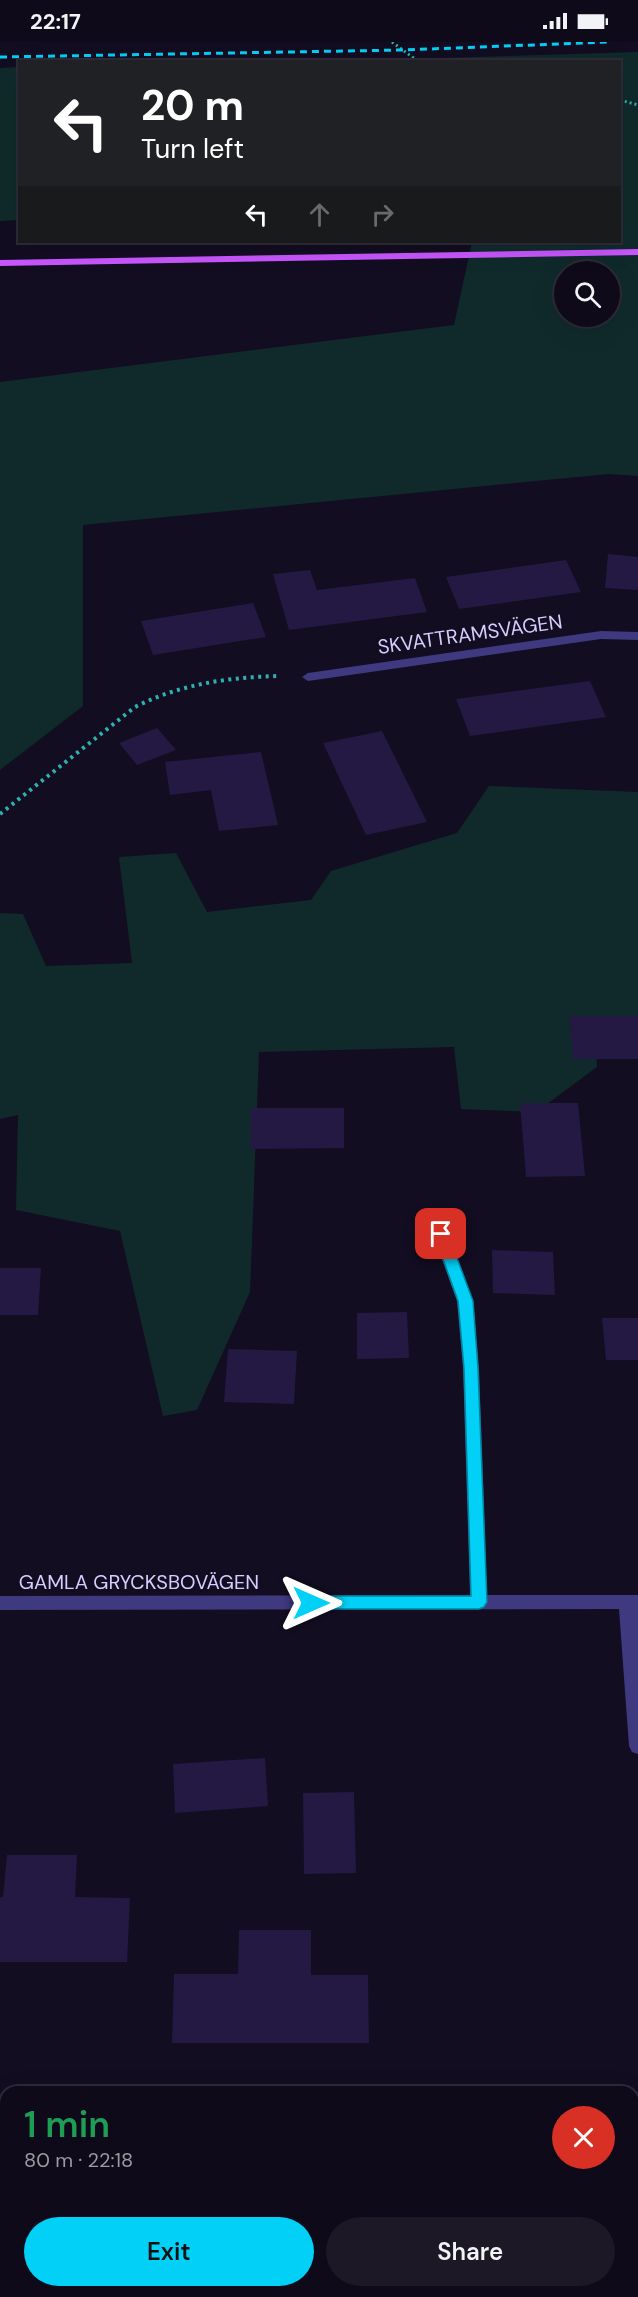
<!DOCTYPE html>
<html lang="en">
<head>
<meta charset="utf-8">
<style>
	:root { --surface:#0e0a19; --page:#1c1826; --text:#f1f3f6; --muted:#9b9aa2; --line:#2e2b38; --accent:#02d0f6 }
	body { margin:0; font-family:"DM Sans",sans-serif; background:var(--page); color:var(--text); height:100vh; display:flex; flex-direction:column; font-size:22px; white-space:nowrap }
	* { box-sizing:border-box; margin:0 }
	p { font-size:20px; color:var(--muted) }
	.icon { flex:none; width:33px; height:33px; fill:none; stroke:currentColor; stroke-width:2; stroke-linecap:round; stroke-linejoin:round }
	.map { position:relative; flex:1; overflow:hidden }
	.details { position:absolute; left:0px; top:2044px; width:639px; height:212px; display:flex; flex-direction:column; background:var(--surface); border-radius:18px 18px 0 0; box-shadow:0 6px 24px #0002,0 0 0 2px var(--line) }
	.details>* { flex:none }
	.guide { position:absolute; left:18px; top:18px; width:603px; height:183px; border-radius:0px; box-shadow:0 6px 24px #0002,0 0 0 2px var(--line); background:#202124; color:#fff; overflow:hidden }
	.controls { position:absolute; left:554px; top:219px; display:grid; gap:12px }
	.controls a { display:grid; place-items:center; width:66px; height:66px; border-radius:50%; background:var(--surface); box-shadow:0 6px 24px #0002,0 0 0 2px var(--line); font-size:30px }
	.pin { position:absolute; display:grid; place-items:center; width:51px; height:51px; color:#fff; margin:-26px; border-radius:12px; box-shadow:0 3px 9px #0006 }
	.me { position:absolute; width:66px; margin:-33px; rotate:90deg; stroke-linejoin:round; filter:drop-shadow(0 0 4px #0008) }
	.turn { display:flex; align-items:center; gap:21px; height:126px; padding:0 24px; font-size:27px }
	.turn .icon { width:78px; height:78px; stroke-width:2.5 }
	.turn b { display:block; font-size:42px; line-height:51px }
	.lanes { display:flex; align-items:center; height:57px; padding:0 24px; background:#0003; justify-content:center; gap:30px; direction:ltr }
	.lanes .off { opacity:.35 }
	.round { display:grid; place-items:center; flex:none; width:63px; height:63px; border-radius:32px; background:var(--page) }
	.summary { display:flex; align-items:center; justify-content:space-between; height:102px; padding:0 24px }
	h1 { font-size:36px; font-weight:600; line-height:45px; color:#1e9e55 }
	.button { display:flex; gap:12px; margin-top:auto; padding:12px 24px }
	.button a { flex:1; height:69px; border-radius:36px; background:var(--accent); color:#111; font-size:24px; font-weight:600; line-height:69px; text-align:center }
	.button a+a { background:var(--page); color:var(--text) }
	.status { display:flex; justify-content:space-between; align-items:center; height:42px; padding:0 30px; background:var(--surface); direction:ltr }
	.status svg { height:16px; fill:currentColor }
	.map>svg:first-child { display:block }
</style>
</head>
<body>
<div class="status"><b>22:17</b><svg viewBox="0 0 49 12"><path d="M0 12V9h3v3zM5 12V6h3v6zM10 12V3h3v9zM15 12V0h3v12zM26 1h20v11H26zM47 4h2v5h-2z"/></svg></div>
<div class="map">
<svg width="638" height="2255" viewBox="0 0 638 2255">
	<rect width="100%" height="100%" fill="#120d21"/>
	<g fill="#102a2b" fill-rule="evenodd">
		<path d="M638,10V434L608,432L83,483V664L0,728V340L454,283L472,200H620V20L342,19ZM564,230H609V274H564Z"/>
		<path d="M19,25V178L0,179V26Z"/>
		<path d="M489,744L638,750V984L595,981L597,1025L536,1070L461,1067L454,1005L259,1010L250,1250L197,1368L163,1374L120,1189L16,1168L18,1073L0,1077V871L23,872L46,924L132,921L119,815L176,811L207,870L311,858L331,829L457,791Z"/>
	</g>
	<g fill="#241942">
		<path d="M608,512L638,515V548L605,546Z"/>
		<path d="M566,518L581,550L459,567L446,535Z"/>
		<path d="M310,528L317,548L415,536L427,570L289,588L273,532Z"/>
		<path d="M253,561L266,595L153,613L141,579Z"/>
		<path d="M590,639L606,675L470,694L456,657Z"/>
		<path d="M157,686L176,708L137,723L119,701Z"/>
		<path d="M382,689L427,780L366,793L323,701Z"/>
		<path d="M261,710L278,783L219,789L211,748L170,753L165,720Z"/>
		<path d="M569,974H638V1017H573Z"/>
		<path d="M520,1061H578L585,1134L526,1135Z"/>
		<path d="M251,1066H344V1106L250,1107Z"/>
		<path d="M492,1208L553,1210L555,1253L493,1251Z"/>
		<path d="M0,1226H41L38,1273H0Z"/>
		<path d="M407,1270L409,1316L357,1317V1271Z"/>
		<path d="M602,1276H638V1318H606Z"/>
		<path d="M228,1307L297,1309L294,1362L224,1360Z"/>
		<path d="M265,1716L268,1764L175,1771L173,1722Z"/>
		<path d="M354,1750L356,1831L304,1832L303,1751Z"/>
		<path d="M7,1813H77L75,1855L130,1856L127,1920H0V1855H3Z"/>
		<path d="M239,1888H311V1933H368L369,2001H172L174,1932H238Z"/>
		<path d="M0,2236H6V2250H126L125,2255H0Z"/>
		<rect x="542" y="2250" width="59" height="5"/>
		<rect x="164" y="2251" width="210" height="4"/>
	</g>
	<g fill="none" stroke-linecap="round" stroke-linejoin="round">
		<g stroke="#2fb1b1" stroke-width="3" stroke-dasharray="2 3" stroke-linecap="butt">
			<path d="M392,0L419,20"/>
			<path d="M620,58L638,63"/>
		</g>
		<path stroke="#2fb1b1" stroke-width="4" stroke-dasharray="3 4.5" stroke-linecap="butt" d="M0,772L135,665C180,642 230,635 280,634"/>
		<g fill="#3f3980" fill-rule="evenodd">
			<path d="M601,589L638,590V598L601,597L308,639L302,635L308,631Z"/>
			<path d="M441,1186L446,1188L449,1192L473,1259L479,1326L487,1553H638V1712L632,1710L629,1704L619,1567L0,1568V1554L470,1553L463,1326L457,1259L433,1192L436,1188Z"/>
			<rect x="633" y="2092" width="5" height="20"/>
		</g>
		<path fill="#c856fd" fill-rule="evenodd" d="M638,207V213L0,224V218Z"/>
		<path stroke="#02d0f6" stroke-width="3" stroke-dasharray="7 5" stroke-linecap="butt" d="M0,15L403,8L609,0"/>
	</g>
	<path fill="#02d0f6" stroke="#0187a0" stroke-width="1.5" d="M441,1187L448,1192L473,1259L478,1326L487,1560L484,1565L479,1567H311L306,1565L303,1561L306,1556L311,1554H471L464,1326L458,1259L434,1192Z"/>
	<g text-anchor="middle" stroke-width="5" stroke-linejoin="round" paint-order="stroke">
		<g font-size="20" fill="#d6ceff" stroke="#120d21">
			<text transform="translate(470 592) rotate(-8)" y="7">SKVATTRAMSVÄGEN</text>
			<text x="139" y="1547">GAMLA GRYCKSBOVÄGEN</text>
		</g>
	</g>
</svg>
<div class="controls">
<a><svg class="icon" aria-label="search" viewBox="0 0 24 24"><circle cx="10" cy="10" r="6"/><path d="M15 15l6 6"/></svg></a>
</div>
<div class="pin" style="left:441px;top:1192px;background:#d93025"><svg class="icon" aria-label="arrive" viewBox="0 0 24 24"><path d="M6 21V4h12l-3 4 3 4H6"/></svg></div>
<svg class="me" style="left:311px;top:1561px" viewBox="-20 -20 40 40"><path d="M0-17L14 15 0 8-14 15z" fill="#02d0f6" stroke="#fff" stroke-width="4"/></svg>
<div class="guide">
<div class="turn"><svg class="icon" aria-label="left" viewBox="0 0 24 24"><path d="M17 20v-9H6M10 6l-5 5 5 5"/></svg><div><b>20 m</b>Turn left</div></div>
<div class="lanes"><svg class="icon" aria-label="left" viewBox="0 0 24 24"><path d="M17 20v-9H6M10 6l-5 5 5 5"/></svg><svg class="icon off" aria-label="ahead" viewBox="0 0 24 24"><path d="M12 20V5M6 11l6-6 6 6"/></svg><svg class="icon off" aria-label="right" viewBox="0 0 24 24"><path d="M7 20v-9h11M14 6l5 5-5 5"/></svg></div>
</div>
<section class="details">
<div class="summary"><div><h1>1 min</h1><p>80 m · 22:18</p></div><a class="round" style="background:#d93025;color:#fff"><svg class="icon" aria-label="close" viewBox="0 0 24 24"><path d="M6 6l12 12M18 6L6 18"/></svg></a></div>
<div class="button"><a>Exit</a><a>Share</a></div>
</section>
</div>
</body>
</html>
